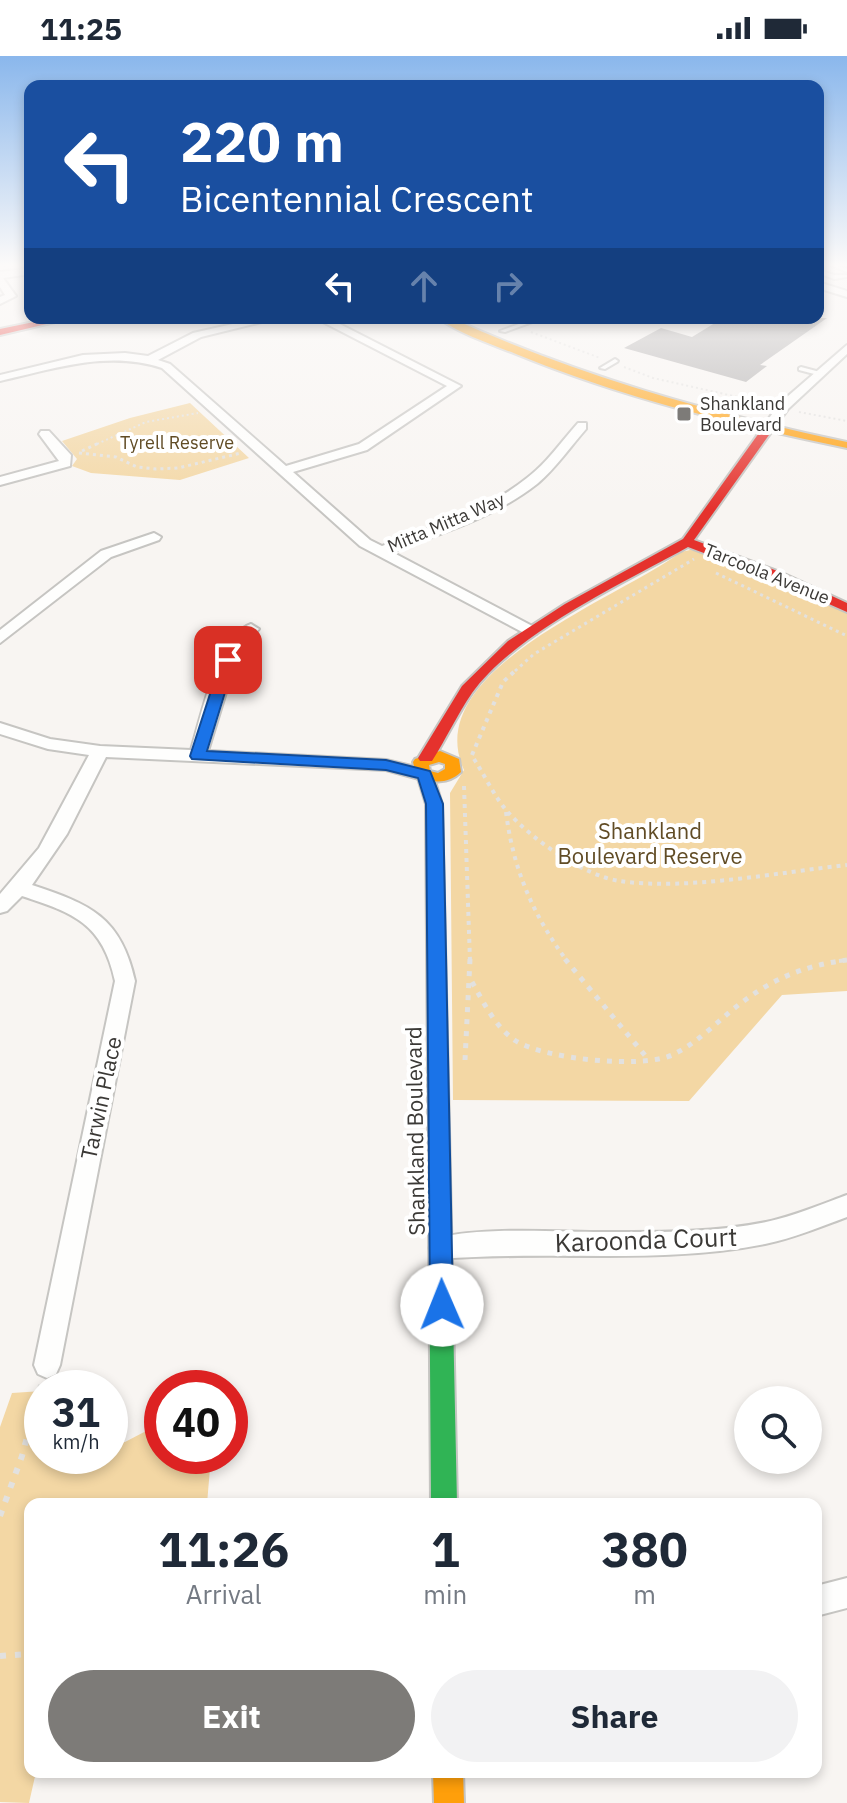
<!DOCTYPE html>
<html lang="en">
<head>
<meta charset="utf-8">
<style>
	:root { --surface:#fff; --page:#f2f2f3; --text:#1f2937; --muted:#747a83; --accent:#7d7b78 }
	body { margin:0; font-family:"IBM Plex Sans",sans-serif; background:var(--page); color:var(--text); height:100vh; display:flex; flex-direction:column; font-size:30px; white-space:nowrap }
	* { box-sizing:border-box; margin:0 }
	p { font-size:26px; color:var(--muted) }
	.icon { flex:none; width:44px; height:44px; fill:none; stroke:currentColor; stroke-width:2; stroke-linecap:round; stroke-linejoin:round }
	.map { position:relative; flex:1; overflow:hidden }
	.drawer { position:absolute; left:24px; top:1442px; width:798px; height:280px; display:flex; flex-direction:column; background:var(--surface); border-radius:16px; box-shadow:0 4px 12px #0003 }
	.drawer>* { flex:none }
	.guide { position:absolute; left:24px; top:24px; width:800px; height:244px; border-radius:16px; box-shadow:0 4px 12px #0003; background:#1a4fa0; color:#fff; overflow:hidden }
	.buttons { position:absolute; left:734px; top:1330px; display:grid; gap:16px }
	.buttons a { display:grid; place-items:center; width:88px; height:88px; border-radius:50%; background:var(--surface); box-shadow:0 4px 12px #0003; font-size:40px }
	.speed { position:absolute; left:24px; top:1314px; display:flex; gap:16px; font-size:40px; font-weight:700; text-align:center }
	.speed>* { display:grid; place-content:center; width:104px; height:104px; border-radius:50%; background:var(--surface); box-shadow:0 4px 12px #0003; line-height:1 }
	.speed small { font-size:20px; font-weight:400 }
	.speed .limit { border:12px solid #d22; background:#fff; color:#111 }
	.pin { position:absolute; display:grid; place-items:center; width:68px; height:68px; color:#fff; margin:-34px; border-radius:16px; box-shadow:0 4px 12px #0006 }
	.me { position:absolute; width:88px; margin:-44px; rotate:359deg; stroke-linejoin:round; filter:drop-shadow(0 0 6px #0008) }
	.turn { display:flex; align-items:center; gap:28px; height:168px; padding:0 24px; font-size:36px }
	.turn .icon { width:104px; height:104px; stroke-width:2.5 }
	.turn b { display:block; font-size:56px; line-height:68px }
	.lanes { display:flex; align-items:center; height:76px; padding:0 24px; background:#0003; justify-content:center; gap:40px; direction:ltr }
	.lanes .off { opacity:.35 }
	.eta { display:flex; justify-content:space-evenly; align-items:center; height:136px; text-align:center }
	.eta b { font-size:48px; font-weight:700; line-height:56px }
	.cta { display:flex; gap:16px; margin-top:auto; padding:16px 24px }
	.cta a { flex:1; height:92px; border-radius:48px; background:var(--accent); color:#fff; font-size:32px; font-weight:700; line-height:92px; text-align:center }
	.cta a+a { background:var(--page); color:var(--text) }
	.status { display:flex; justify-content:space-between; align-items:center; height:56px; padding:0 40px; background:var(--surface); direction:ltr }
	.status svg { height:22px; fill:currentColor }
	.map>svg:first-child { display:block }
</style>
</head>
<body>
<div class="status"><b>11:25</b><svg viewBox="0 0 49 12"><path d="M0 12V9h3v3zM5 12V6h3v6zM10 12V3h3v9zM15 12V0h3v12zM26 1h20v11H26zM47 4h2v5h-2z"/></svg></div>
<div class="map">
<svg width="847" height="1747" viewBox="0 0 847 1747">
	<rect width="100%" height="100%" fill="#f8f5f2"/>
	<g fill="#f3d7a4">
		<path d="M190,347L249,402L180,424L91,417L72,410L77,403L62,385L130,362Z"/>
		<path d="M690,494L701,495L847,556V935L782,939L689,1045L453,1044L450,737L464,714C418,614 622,541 681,496Z"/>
		<path d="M42,1335V1400H110V1387L125,1386L148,1374L162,1378V1400H211L207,1448H30V1716H36L29,1747L0,1746V1371L12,1337Z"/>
	</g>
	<path fill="#acaaaa" d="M723,262H827L760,309L767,310L746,326L624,292L661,272L692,281Z"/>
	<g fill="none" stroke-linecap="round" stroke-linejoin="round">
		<defs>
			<g id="lane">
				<path d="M832,210H838L847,213V216Z"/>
				<path d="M818,214L834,219H847V221L834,223L818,217Z"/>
				<path d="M535,262H543L505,276L500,275Z"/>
				<path d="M615,303L618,305L617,306L605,313L600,312Z"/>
				<path d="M801,311L820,316L821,317L818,319L799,314V312Z"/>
			</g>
			<g id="street">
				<path d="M30,212V218L3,222L16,240L0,248V241L5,239L0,231V216Z"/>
				<path d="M818,226L847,235V241L818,232Z"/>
				<path d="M259,262H278L201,281L158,304L170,308L286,410L359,388L447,330L315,262H328L461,330L367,394L293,416L370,484L382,490C431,471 485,456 527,422C547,407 561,386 578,367H586V373C570,391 556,412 537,428C495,461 442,477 392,496L536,572V578H526L360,490L162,312C107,294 54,313 0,325V319L83,299L125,297L148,300L193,277Z"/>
				<path d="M847,289V298L788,353L772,375H764L762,372L780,347Z"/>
				<path d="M41,375H49L71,399L70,410L0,429V421L59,405L39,378Z"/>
				<path d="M154,477L161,481L159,484L111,501L0,587V574L101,495Z"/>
				<path d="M251,568L259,573L241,593L236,604L208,695L386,704L429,714L432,718L423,724L386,714L106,701L67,778L32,829C90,848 121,861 135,925L60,1309L56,1318L47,1322L38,1318L34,1309L115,925C103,868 74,857 22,840L7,855L0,857V838L39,792L89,699L48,693L0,678V667L50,683L100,690L191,694C201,662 217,580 251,568Z"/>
				<path d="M847,1139V1161C820,1171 794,1182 765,1188C661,1209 548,1194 441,1203L432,1200L429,1192L432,1184C471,1170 559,1176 602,1176C657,1176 712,1177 766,1166C794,1160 820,1149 847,1139Z"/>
				<path d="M847,1522V1552L816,1560V1530Z"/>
			</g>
			<path id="fast" d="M425,714L433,719L442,748L457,1448H431L426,748L417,719Z"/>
			<g id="slow">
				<path d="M438,262H451C578,320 710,357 847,386V392C735,369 623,342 516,298C491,288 460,278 438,262Z"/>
				<path d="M440,695L459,703L461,716C447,729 434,726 417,722L413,706L415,703ZM439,706L445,708V713L438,717L430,715L429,709Z"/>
				<path d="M433,1716H463L464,1747H434Z"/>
			</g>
			<g id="jam">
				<path d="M53,262H72L0,279V273Z"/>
				<path d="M768,369L774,372L694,484L780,516L847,547V556L770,522L688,491C623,527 515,577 472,637C457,659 446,683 432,705H420L418,702L462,630L508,585L565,548L683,483L764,370Z"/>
			</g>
		</defs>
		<use href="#lane" stroke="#c6c5c2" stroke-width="4"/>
		<use href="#street" stroke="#c6c5c2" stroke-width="4"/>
		<use href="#fast" stroke="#c6c5c2" stroke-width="4"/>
		<use href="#slow" stroke="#c6c5c2" stroke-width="4"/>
		<use href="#jam" stroke="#c6c5c2" stroke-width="4"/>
		<g stroke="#e2e1df" stroke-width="2" stroke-dasharray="2 3" stroke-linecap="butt">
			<path d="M531,276L600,302"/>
			<path d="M624,311L653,322L760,346"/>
			<path d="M799,356L847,365"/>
			<path d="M97,388L146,366L198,357"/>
		</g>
		<g stroke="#e2e1df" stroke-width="3" stroke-dasharray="3 4" stroke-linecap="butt">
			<path d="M82,395L101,386"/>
			<path d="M79,397L116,401L137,411L156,413L178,412L241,397"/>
			<path d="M716,517L847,580"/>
			<path d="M515,615L534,598L694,503"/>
		</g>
		<g stroke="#e2e1df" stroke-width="4" stroke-dasharray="4 5" stroke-linecap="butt">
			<path d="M472,699L503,626L517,613"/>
			<path d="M474,703C485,720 494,740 507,755C531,783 584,820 620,825C686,835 780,816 847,809"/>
			<path d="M464,730L470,905"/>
			<path d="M506,756C513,813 533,859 567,905"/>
			<path d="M839,905L847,904"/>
		</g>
		<g stroke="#e2e1df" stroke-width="5" stroke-dasharray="5 7" stroke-linecap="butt">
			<path d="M565,903L648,1003"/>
			<path d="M472,926C484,947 495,971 516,985C545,1003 641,1013 672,999C694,989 713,970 731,955C767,925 801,910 847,904"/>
			<path d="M465,1004L470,903"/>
		</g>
		<g stroke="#e2e1df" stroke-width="6" stroke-dasharray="6 9" stroke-linecap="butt">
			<path d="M0,1460L22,1400L41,1329"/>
			<path d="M0,1600L30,1598"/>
		</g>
		<use href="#lane" fill="#fefefd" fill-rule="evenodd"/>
		<use href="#street" fill="#fefefd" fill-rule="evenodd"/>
		<use href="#fast" fill="#30b455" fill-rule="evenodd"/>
		<use href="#slow" fill="#ff9f0a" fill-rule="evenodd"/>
		<use href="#jam" fill="#e5322d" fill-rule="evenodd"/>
	</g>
	<linearGradient id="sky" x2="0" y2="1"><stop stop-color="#8ab7ec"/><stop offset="0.46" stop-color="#fcfaf9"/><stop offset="1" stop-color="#fcfaf9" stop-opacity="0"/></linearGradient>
	<rect width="847" height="454" fill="url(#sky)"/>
	<path fill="#1a73e8" stroke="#114b97" stroke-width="2" d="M228,600L235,604L207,695L386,704L430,715L443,748L453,1249L450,1256L442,1259L433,1256L430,1249L426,748L418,722L386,714L192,703L190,700L221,604Z"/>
	<rect fill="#7d7b78" stroke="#fff" stroke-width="3" x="676" y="350" width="16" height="16" rx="4"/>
	<g text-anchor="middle" stroke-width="8" stroke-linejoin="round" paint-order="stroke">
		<g font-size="18" fill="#3b3936" stroke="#fff" text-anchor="start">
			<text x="700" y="354">Shankland<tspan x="700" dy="21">Boulevard</tspan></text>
		</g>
		<g font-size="18" fill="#614c25" stroke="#fff">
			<text x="177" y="393">Tyrell Reserve</text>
		</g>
		<g font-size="18" fill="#3b3936" stroke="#fff">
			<text transform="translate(446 467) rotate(-23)" y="6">Mitta Mitta Way</text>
			<text transform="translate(767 518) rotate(22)" y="6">Tarcoola Avenue</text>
		</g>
		<g font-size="22" fill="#614c25" stroke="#fff">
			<text x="650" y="783">Shankland<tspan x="650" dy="25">Boulevard Reserve</tspan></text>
		</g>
		<g font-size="22" fill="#3b3936" stroke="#fff">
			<text transform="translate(101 1042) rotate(-78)" y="8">Tarwin Place</text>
			<text transform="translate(415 1075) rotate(-91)" y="8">Shankland Boulevard</text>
		</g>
		<g font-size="26" fill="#3b3936" stroke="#fff">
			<text transform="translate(646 1184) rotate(-2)" y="9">Karoonda Court</text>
		</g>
	</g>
</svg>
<div class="buttons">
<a><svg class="icon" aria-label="search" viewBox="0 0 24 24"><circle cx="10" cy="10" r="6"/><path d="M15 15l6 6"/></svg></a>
</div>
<div class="speed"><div>31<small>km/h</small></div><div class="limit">40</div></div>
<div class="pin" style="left:228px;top:604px;background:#d93025"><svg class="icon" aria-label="arrive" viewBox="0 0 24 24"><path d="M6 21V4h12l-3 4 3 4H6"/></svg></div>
<svg class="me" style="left:442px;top:1249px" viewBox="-20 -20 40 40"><circle r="19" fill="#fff"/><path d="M0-13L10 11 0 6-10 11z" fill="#1a73e8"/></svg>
<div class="guide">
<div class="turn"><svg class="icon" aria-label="left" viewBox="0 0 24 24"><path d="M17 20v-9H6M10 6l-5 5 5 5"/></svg><div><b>220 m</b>Bicentennial Crescent</div></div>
<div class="lanes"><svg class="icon" aria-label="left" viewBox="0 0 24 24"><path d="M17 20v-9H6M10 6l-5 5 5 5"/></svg><svg class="icon off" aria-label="ahead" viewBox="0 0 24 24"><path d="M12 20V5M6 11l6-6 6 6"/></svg><svg class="icon off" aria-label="right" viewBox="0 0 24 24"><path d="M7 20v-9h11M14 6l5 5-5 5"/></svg></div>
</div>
<section class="drawer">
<div class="eta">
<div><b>11:26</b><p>Arrival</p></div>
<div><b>1</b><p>min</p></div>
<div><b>380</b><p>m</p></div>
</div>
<div class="cta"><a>Exit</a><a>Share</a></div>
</section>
</div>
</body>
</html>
